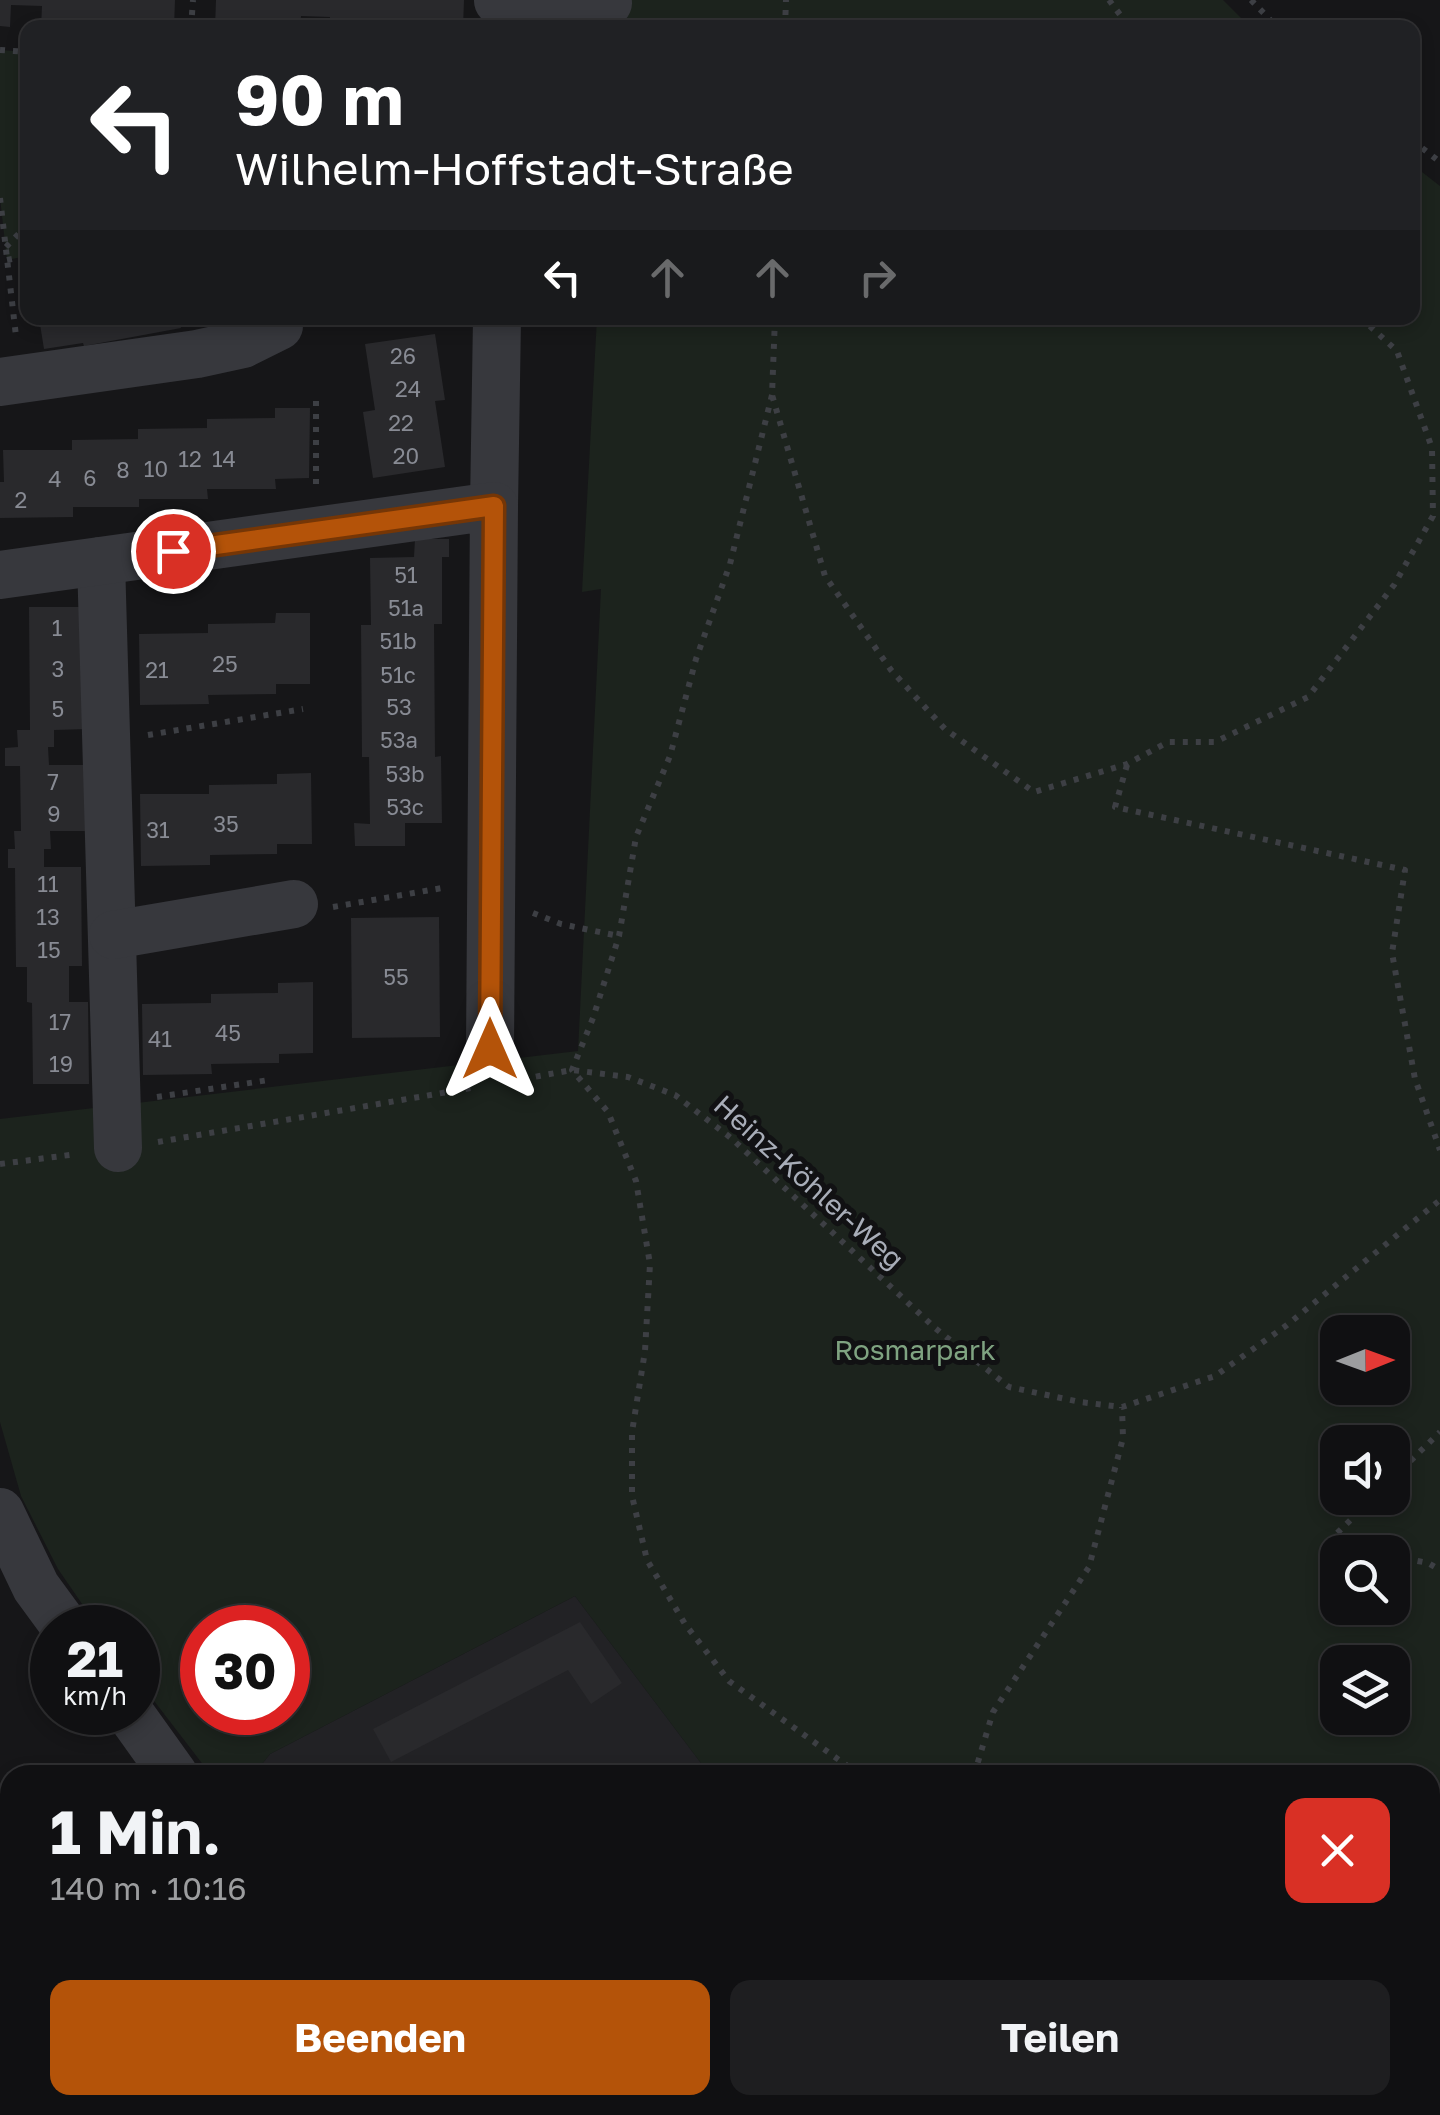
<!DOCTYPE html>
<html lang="de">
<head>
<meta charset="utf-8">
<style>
	:root { --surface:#101012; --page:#1e1e20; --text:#f1f3f6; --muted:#9c9d9f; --line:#303032; --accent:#b45309 }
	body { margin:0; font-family:"Golos Text",sans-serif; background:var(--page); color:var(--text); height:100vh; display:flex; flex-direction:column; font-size:38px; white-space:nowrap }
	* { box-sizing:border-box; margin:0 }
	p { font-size:32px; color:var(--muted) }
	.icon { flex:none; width:55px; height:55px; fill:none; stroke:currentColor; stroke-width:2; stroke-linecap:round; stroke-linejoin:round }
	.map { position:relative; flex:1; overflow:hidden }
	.panel { position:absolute; left:0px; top:1765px; width:1440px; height:350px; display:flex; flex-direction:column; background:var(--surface); border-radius:30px 30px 0 0; box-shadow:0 5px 15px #0003,0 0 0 2px var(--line) }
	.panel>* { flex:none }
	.top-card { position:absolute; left:20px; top:20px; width:1400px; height:305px; border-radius:20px; box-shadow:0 5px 15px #0003,0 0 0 2px var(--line); background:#202124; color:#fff; overflow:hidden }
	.needle { width:65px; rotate:89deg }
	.controls { position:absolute; left:1320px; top:1315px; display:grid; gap:20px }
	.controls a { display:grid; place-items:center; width:90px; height:90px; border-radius:20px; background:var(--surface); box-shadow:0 5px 15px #0003,0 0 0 2px var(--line); font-size:50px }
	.speed { position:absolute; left:30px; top:1605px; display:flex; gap:20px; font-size:50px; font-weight:700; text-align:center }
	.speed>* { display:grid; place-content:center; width:130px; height:130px; border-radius:50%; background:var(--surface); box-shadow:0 5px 15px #0003,0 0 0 2px var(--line); line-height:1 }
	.speed small { font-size:25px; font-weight:400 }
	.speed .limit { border:15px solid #d22; background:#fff; color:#111 }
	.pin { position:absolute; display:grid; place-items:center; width:85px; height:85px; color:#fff; margin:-42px; border:5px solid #fff; border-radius:50%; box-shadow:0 2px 10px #0007 }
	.me { position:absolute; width:110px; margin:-55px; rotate:0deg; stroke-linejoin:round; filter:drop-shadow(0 0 8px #0008) }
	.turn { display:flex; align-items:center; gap:35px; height:210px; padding:0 50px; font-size:45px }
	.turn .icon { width:130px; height:130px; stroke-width:2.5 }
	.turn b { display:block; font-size:70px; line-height:85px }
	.lanes { display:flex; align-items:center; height:95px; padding:0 50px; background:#0003; justify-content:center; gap:50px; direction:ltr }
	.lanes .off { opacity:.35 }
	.round { display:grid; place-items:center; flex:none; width:105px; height:105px; border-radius:20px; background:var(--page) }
	.overview { display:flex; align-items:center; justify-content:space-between; height:170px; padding:0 50px }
	h1 { font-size:60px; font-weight:700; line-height:75px }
	.action { display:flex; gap:20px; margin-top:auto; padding:20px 50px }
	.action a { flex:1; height:115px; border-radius:20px; background:var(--accent); color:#fff; font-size:40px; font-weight:700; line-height:115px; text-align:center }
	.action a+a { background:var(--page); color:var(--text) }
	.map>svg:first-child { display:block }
</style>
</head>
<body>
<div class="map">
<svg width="1440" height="2115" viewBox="0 0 1440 2115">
	<rect width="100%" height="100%" fill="#161618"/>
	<path fill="#222225" d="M575,1596L710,1775H253L270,1754Z"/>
	<g fill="#1c231d" fill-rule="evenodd">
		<path d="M615,0H1223L1250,27L614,28Z"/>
		<path d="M0,50L28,52L27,256L7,260L0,198Z"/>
		<path d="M1413,165L1440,186V2115H944L937,2105H1430V1775H710L575,1596L270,1754L253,1775H211L138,1680V1628L98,1627L58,1569L21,1496L0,1422V1119L578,1051L601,589L582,592L597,318H1412ZM1338,1332H1392V1388H1338ZM1338,1442H1392V1498H1338ZM1338,1552H1392V1608H1338ZM202,1628H288V1712H202ZM1338,1662H1392V1718H1338Z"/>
	</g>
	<g fill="#29292c">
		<path d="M0,0H175L174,28H41L42,6L11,5L10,27L0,26Z"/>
		<path d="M216,0H464L463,28H330V17L301,16L300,28H215Z"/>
		<path d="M39,318H179L181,328L84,346L83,343L44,349Z"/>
		<path d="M435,334L445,400L435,401L445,467L373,478L363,412L375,410L365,344Z"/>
		<path d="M275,408H310L309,478L275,479L276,489H207L208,499H139V507H73V517L0,518V482H4L3,450H72V440L138,439V429L207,428V419L275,418Z"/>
		<path d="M415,539H449V557H442V624H434L435,757L441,756L442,823H405V846H355L354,823L370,824L369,757H362L361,625H371L370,558L414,557Z"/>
		<path d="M29,607H85L87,729L54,730V747H48L49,765H86L87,831H50L51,849H44V867H81L82,966H69V1002H88L89,1084H33L32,1003L27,1002V967H16L15,868H8V849H15L14,831H21L20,766H5V748L18,747L17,730H30Z"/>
		<path d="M276,613H310V684H276V694L208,695L209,704L140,705L139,634L208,633V624L275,623Z"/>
		<path d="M311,773L312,844H277V854L210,855V865L141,866L140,794H209V785L277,784V774Z"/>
		<path d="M439,917L440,1037L352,1038L351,918Z"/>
		<path d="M313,982V1053L279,1054V1063L211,1064L212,1074L143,1075L142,1004L211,1003V994L278,993V983Z"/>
		<path d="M580,1622L622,1683L591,1704L568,1670L391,1762L373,1729Z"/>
		<path d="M223,2105H292L298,2115H229Z"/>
		<path d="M424,2105H842L844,2109L833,2115H429Z"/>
	</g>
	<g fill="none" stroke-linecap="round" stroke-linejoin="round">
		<g stroke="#3d3f44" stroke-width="6" stroke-dasharray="5 8" stroke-linecap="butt">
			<path d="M1109,0L1130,28"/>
			<path d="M1251,0L1278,28"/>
			<path d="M191,28L193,0"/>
			<path d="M785,28L786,0"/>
			<path d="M0,50L28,52"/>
			<path d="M1412,140L1440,162"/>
			<path d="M0,198L16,336"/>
			<path d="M6,247L28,224"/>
			<path d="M7,260L28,256"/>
			<path d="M775,318L772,395L825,576L891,670L945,729L1034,792L1127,764L1168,742H1215L1308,697L1394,585L1433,516L1432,448L1397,351L1361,318"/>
			<path d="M772,395L730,564L696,659L670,756L636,837L619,936L593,1018L572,1070L608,1112L636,1181L650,1264L645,1351L632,1432V1496L647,1560L685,1624L729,1681L860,1775"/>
			<path d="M316,401V490"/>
			<path d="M148,735L303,709"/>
			<path d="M1127,765L1115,807L1405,870L1392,953L1415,1079L1440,1150"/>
			<path d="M333,907L448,887"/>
			<path d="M533,913L561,924L619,936"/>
			<path d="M523,1079L572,1070L628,1077L675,1095L731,1138L935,1328L1009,1387L1080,1402L1122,1407L1215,1376L1287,1325L1440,1200"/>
			<path d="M157,1097L269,1080"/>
			<path d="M158,1142L471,1088"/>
			<path d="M0,1164L77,1154"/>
			<path d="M1392,1479L1440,1432"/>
			<path d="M1328,1542L1373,1498"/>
			<path d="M1329,1542L1378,1552"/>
			<path d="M1392,1556L1428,1563L1440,1570"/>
			<path d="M974,1775L993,1712L1089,1567L1123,1438L1122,1407"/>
			<path d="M1430,1937L1440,1925"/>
			<path d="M1430,1997L1440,2003"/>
			<path d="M1014,2105L1019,2115"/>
		</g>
		<g stroke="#37383d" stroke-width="48">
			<path d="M498,1L608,3"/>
			<path d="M0,382L197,354L243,344L279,326"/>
			<path d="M494,506L497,318"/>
			<path d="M101,561L118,1148"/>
			<path d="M0,575L494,506L490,1049"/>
			<path d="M113,935L294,904"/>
			<path d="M0,1512L36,1587L66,1628"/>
			<path d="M129,1712L174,1775"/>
			<path d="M0,2062L10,2053"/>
			<path d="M370,2105L375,2115"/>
			<path d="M863,2105L869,2115"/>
		</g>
	</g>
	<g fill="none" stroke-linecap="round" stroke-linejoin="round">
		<defs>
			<path id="route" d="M173,551L494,506L490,1049"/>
		</defs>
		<use href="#route" stroke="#753606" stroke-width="25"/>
		<use href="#route" stroke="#b45309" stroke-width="18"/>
	</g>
	<g text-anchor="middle" stroke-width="10" stroke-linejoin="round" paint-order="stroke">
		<g font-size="22" fill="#888b94">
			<text x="403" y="364">26</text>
			<text x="408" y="397">24</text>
			<text x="401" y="431">22</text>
			<text x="406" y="464">20</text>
			<text x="190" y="467">12</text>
			<text x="224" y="467">14</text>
			<text x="156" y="477">10</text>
			<text x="123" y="478">8</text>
			<text x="90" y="486">6</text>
			<text x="55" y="487">4</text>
			<text x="21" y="508">2</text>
			<text x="406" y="583">51</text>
			<text x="406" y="616">51a</text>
			<text x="57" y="636">1</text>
			<text x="398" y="649">51b</text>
			<text x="225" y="672">25</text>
			<text x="58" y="677">3</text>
			<text x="157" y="678">21</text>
			<text x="398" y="683">51c</text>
			<text x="399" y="715">53</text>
			<text x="58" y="717">5</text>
			<text x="399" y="748">53a</text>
			<text x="405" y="782">53b</text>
			<text x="53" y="790">7</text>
			<text x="405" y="815">53c</text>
			<text x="54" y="822">9</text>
			<text x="226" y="832">35</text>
			<text x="158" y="838">31</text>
			<text x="48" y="892">11</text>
			<text x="48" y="925">13</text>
			<text x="49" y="958">15</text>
			<text x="396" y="985">55</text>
			<text x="60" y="1030">17</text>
			<text x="228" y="1041">45</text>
			<text x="160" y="1047">41</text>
			<text x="61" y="1072">19</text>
		</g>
		<g font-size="28" fill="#a8adb8" stroke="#111113">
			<text transform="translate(809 1182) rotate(42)" y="10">Heinz-Köhler-Weg</text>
		</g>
		<g font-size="28" fill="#7fa381" stroke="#111113">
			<text x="915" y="1360">Rosmarpark</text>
		</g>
	</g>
</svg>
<div class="controls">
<a><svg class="needle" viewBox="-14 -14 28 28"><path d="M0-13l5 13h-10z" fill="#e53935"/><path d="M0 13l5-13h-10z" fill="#9c9d9f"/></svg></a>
<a><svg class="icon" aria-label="sound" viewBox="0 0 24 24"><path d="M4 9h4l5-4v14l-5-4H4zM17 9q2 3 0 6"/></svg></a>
<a><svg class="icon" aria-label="search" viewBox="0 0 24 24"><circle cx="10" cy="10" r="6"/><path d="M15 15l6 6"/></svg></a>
<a><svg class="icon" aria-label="layers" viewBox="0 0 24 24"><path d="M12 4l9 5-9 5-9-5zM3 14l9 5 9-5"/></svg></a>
</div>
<div class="speed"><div>21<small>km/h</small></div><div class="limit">30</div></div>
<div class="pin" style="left:173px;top:551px;background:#d93025"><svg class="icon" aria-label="arrive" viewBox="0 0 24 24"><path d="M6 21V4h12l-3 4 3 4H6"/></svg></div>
<svg class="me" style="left:490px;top:1049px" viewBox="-20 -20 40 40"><path d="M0-17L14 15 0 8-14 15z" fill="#b45309" stroke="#fff" stroke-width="4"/></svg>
<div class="top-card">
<div class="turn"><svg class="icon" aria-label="left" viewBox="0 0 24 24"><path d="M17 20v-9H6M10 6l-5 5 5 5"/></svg><div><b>90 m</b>Wilhelm-Hoffstadt-Straße</div></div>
<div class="lanes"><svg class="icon" aria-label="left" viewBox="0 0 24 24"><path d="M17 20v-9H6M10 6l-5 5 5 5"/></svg><svg class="icon off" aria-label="ahead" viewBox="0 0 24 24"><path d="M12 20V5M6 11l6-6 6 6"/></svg><svg class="icon off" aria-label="ahead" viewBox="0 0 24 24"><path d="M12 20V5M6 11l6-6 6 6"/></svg><svg class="icon off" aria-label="right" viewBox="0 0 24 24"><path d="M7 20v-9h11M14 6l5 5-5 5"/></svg></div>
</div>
<section class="panel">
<div class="overview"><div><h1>1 Min.</h1><p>140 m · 10:16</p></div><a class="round" style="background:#d93025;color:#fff"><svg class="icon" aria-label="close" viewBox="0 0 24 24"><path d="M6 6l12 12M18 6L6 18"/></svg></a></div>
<div class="action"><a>Beenden</a><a>Teilen</a></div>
</section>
</div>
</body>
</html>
